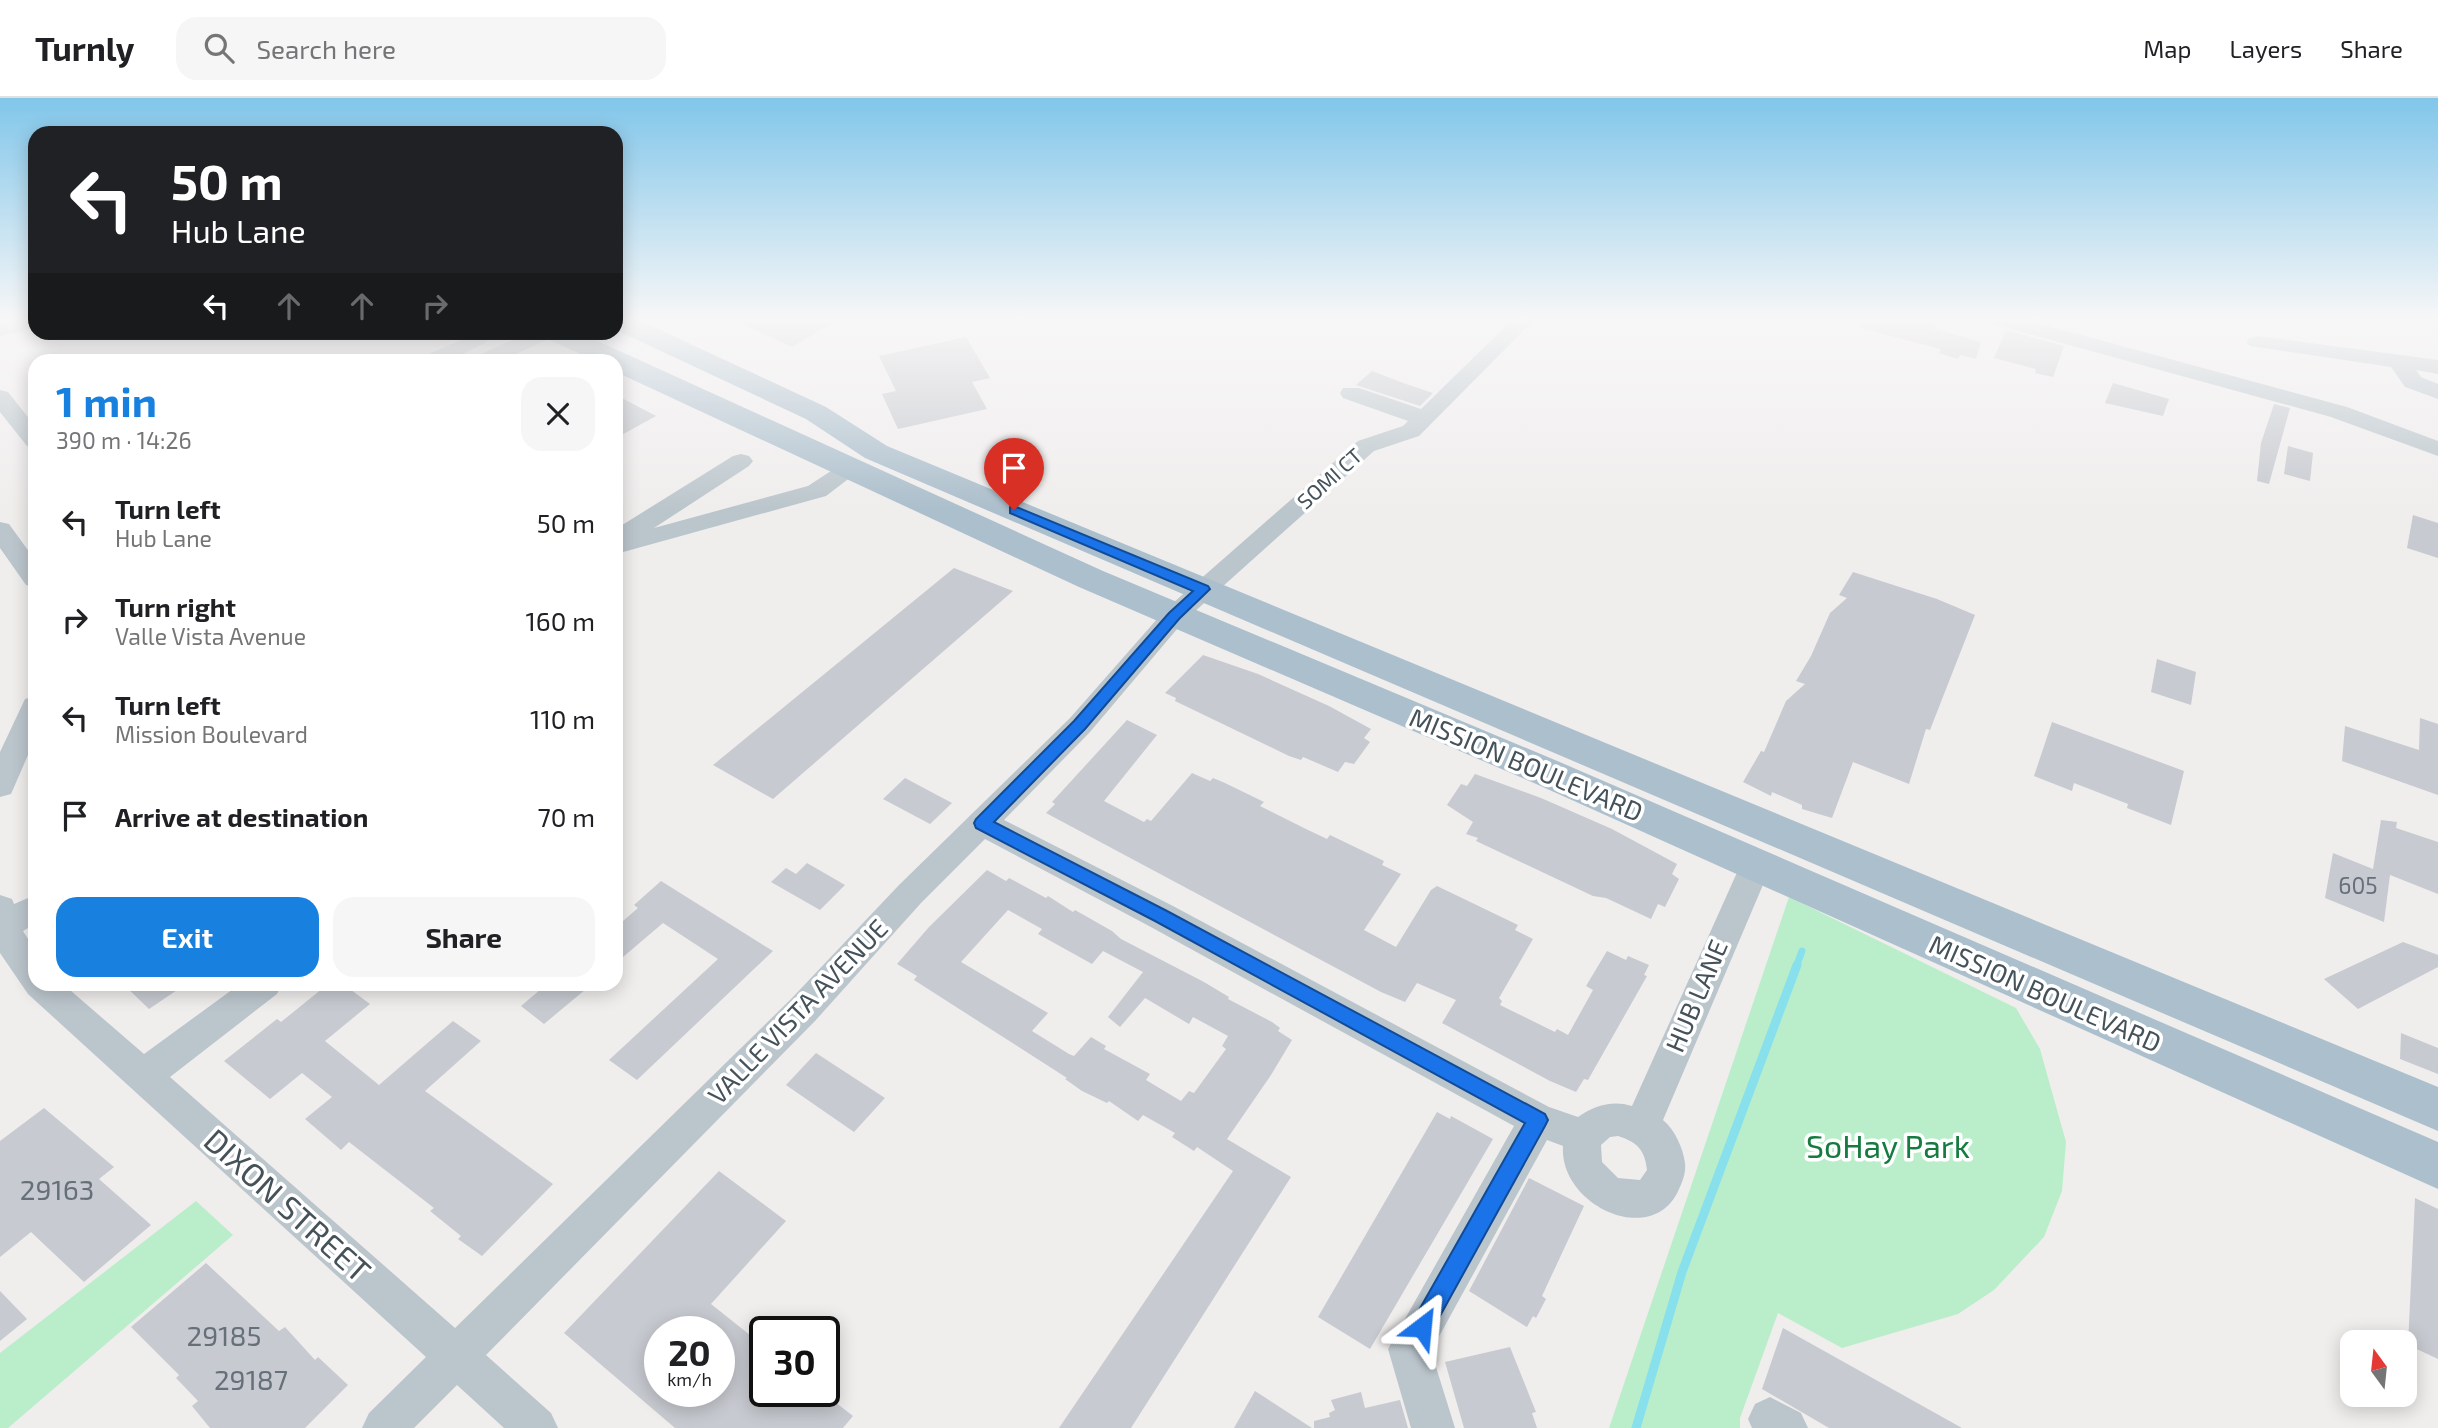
<!DOCTYPE html>
<html lang="en">
<head>
<meta charset="utf-8">
<style>
	:root { --surface:#fff; --page:#f6f6f6; --text:#202124; --muted:#757577; --line:#e0e0e0; --accent:#1880df }
	body { margin:0; font-family:"Exo 2",sans-serif; background:var(--page); color:var(--text); height:100vh; display:flex; flex-direction:column; font-size:26px; white-space:nowrap }
	* { box-sizing:border-box; margin:0 }
	p { font-size:23px; color:var(--muted) }
	.icon { flex:none; width:38px; height:38px; fill:none; stroke:currentColor; stroke-width:2; stroke-linecap:round; stroke-linejoin:round }
	.map { position:relative; flex:1; overflow:hidden }
	.panel { position:absolute; left:28px; top:256px; width:595px; height:637px; display:flex; flex-direction:column; background:var(--surface); border-radius:21px; box-shadow:0 4px 18px #0003 }
	.panel>* { flex:none }
	.guide { position:absolute; left:28px; top:28px; width:595px; height:214px; border-radius:21px; box-shadow:0 4px 18px #0003; background:#202124; color:#fff; overflow:hidden }
	.needle { width:46px; rotate:345deg }
	.controls { position:absolute; left:2340px; top:1232px; display:grid; gap:14px }
	.controls a { display:grid; place-items:center; width:77px; height:77px; border-radius:14px; background:var(--surface); box-shadow:0 4px 18px #0003; font-size:35px }
	.speed { position:absolute; left:644px; top:1218px; display:flex; gap:14px; font-size:35px; font-weight:700; text-align:center }
	.speed>* { display:grid; place-content:center; width:91px; height:91px; border-radius:50%; background:var(--surface); box-shadow:0 4px 18px #0003; line-height:1 }
	.speed small { font-size:18px; font-weight:400 }
	.speed .limit { border:4px solid #111; border-radius:10px; background:#fff; color:#111 }
	.pin { position:absolute; display:grid; place-items:center; width:60px; height:60px; color:#fff; margin:-72px -30px; border-radius:50% 50% 50% 0; rotate:-45deg; box-shadow:0 0 7px #0007 }
	.pin .icon { rotate:45deg }
	.me { position:absolute; width:77px; margin:-38px; rotate:29deg; stroke-linejoin:round; filter:drop-shadow(0 0 5px #0008) }
	.turn { display:flex; align-items:center; gap:24px; height:147px; padding:0 28px; font-size:32px }
	.turn .icon { width:91px; height:91px; stroke-width:2.5 }
	.turn b { display:block; font-size:49px; line-height:60px }
	.lanes { display:flex; align-items:center; height:66px; padding:0 28px; background:#0003; justify-content:center; gap:35px; direction:ltr }
	.lanes .off { opacity:.35 }
	.round { display:grid; place-items:center; flex:none; width:74px; height:74px; border-radius:21px; background:var(--page) }
	.headline { display:flex; align-items:center; justify-content:space-between; height:119px; padding:0 28px }
	h1 { font-size:42px; font-weight:700; line-height:52px; color:var(--accent) }
	.button { display:flex; gap:14px; margin-top:auto; padding:14px 28px }
	.button a { flex:1; height:80px; border-radius:21px; background:var(--accent); color:#fff; font-size:28px; font-weight:700; line-height:80px; text-align:center }
	.button a+a { background:var(--page); color:var(--text) }
	ul { padding:0; list-style:none }
	li { display:flex; align-items:center; gap:21px; height:98px; padding:0 28px }
	li div { flex:1 }
	li b { display:block; font-size:26px }
	li em { font-style:normal }
	header { display:flex; align-items:center; gap:42px; box-sizing:border-box; height:98px; padding:0 35px; background:var(--surface); border-bottom:2px solid var(--line) }
	header strong { font-size:33px }
	nav { display:flex; gap:38px; margin-inline-start:auto; font-size:24px }
	.search { width:490px; height:63px; background:var(--page); display:flex; align-items:center; gap:18px; box-sizing:border-box; padding:0 24px; border-radius:21px; color:var(--muted); font-size:26px }
	.map>svg:first-child { display:block }
</style>
</head>
<body>
<header>
<strong>Turnly</strong>
<div class="search"><svg class="icon" aria-label="search" viewBox="0 0 24 24"><circle cx="10" cy="10" r="6"/><path d="M15 15l6 6"/></svg>Search here</div>
<nav><a>Map</a><a>Layers</a><a>Share</a></nav>
</header>
<div class="map">
<svg width="2438" height="1330" viewBox="0 0 2438 1330">
	<rect width="100%" height="100%" fill="#f0eded"/>
	<g fill="#baeeca">
		<path d="M1789,799L2016,910L2040,951L2066,1044L2062,1093L2044,1139L1994,1192L1958,1216L1842,1250L1778,1215L1740,1320V1330H1609Z"/>
		<path d="M196,1103L233,1137L8,1330H0V1255Z"/>
	</g>
	<g fill="none" stroke-linecap="round" stroke-linejoin="round">
		<path stroke="#87e0ec" stroke-width="7" d="M1796,869L1802,853"/>
		<path stroke="#87e0ec" stroke-width="9" d="M1636,1330L1682,1174L1797,867"/>
	</g>
	<g fill="#c7cad0" fill-rule="evenodd">
		<path d="M735,223H836L792,249Z"/>
		<path d="M1861,223H1921L1937,227L1935,231L1981,244L1976,261L1960,257L1958,261L1939,255L1941,251L1860,230Z"/>
		<path d="M2006,232L2064,248L2053,279L2035,275L2036,271L1994,260Z"/>
		<path d="M966,239L990,280L972,284L987,311L898,331L882,296L896,293L879,258Z"/>
		<path d="M1372,273L1403,285L1433,295L1420,308L1356,287Z"/>
		<path d="M2113,285L2169,301L2163,318L2105,305Z"/>
		<path d="M616,297L656,318L616,340Z"/>
		<path d="M2274,306L2290,310L2269,386L2257,383L2261,345Z"/>
		<path d="M2288,348L2313,355L2310,383L2284,376Z"/>
		<path d="M2413,417L2438,425V460L2407,450Z"/>
		<path d="M954,470L1013,493L773,701L713,667Z"/>
		<path d="M1853,474L1937,501L1975,517L1930,632L1926,631L1909,686L1853,664L1832,720L1802,711V707L1772,694L1771,698L1743,684L1761,653L1764,654L1786,603L1805,586L1796,583L1811,558L1830,515L1847,500L1839,497Z"/>
		<path d="M1203,557L1258,576L1329,608L1371,631L1364,640L1370,644L1354,666L1345,664L1338,674L1303,659L1301,662L1289,658L1175,603L1176,600L1165,595Z"/>
		<path d="M2157,561L2196,574L2191,607L2151,594Z"/>
		<path d="M2420,620L2438,626V697L2342,663L2345,628L2419,652Z"/>
		<path d="M1127,622L1157,637L1104,703L1144,724L1147,721L1151,723L1192,675L1210,683L1213,680L1225,685L1264,704L1260,708L1306,731L1327,741L1330,737L1384,763L1382,767L1401,776L1364,832L1396,849L1431,792L1437,788L1518,827L1515,832L1533,841L1499,900L1502,903L1500,907L1555,934L1557,931L1568,937L1593,892L1586,888L1607,853L1626,862L1628,858L1649,867L1644,877L1647,878L1588,982L1584,981L1576,994L1550,983L1442,925L1456,902L1417,885L1405,904L1381,894L1046,715L1055,706L1052,704Z"/>
		<path d="M2052,624L2184,673L2171,727L2127,710L2128,706L2074,685L2072,693L2034,678Z"/>
		<path d="M1475,676L1541,700L1612,731L1677,766L1672,776L1679,781L1665,809L1658,806L1651,821L1606,800L1593,798L1476,743L1478,740L1466,736L1473,724L1447,707L1461,686L1467,688Z"/>
		<path d="M905,680L952,705L930,726L883,701Z"/>
		<path d="M2381,722L2397,724L2396,730L2438,744V796L2390,777L2384,824L2325,800L2333,755L2373,771Z"/>
		<path d="M807,765L845,787L820,812L771,784L786,770L796,776Z"/>
		<path d="M987,772L1006,783L1009,780L1046,800L1048,798L1073,814L1075,812L1112,833L1121,841L1204,884L1229,899L1228,901L1272,924L1280,930L1278,933L1292,942L1271,977L1227,1041L1291,1079L1131,1330H1059L1233,1073L1197,1049L1194,1053L1172,1039L1175,1035L1143,1017L1138,1023L1109,1003L1107,1005L1082,993L1065,981L1067,980L914,882L917,878L897,866L929,829ZM1008,812L1042,831L1038,836L1092,866L1103,853L1143,874L1108,919L1120,929L1145,900L1189,926L1193,919L1228,938L1222,948L1226,951L1194,995L1189,993L1181,1003L1146,982L1150,976L1104,951L1106,948L1091,939L1074,958L1069,956L1032,933L1048,915L961,864Z"/>
		<path d="M661,783L773,853L637,982L609,962L718,861L663,825L616,865V829L638,810L634,807Z"/>
		<path d="M2403,844L2438,857V869L2358,911L2324,881Z"/>
		<path d="M123,886H186L149,911Z"/>
		<path d="M328,886H343L370,906L325,943L379,987L453,923L481,943L425,993L553,1086L482,1158L458,1141L461,1138L430,1113L434,1110L349,1044L341,1052L305,1021L332,999L302,975L270,1001L224,963L277,921L281,924Z"/>
		<path d="M547,886H592L544,926L521,908Z"/>
		<path d="M2401,935L2438,950V976L2400,961Z"/>
		<path d="M816,955L885,1000L854,1034L786,987Z"/>
		<path d="M44,1010L114,1069L99,1081L151,1127L84,1184L31,1134L0,1159V1043Z"/>
		<path d="M1437,1014L1450,1021L1451,1018L1493,1041L1370,1251L1318,1219Z"/>
		<path d="M719,1073L786,1123L711,1206L765,1249V1293H821L853,1318L843,1330H675L564,1235ZM660,1234H719V1293H660Z"/>
		<path d="M1529,1080L1584,1108L1542,1198L1546,1201L1536,1220L1533,1218L1527,1229L1469,1193Z"/>
		<path d="M2415,1100L2438,1111V1261L2408,1247Z"/>
		<path d="M206,1165L279,1233L285,1229L315,1262L318,1259L348,1287L305,1330H210L192,1308L198,1303L176,1280L179,1277L131,1229Z"/>
		<path d="M0,1193L27,1221L0,1243Z"/>
		<path d="M1783,1230L1962,1330H1829L1762,1291Z"/>
		<path d="M1510,1249L1536,1314L1532,1315L1537,1330H1464L1445,1264Z"/>
		<path d="M1255,1293L1312,1330H1234Z"/>
		<path d="M1361,1294L1365,1310L1400,1302L1408,1330H1314V1323L1330,1319L1329,1315L1335,1312L1331,1302Z"/>
	</g>
	<g fill="none" stroke-linecap="round" stroke-linejoin="round">
		<g fill="#bbc6cc" fill-rule="evenodd">
			<path d="M10,223H35V230L0,238V226Z"/>
			<path d="M1511,223H1533L1419,338L1374,353L1183,524L1090,634L1004,722L1173,808L1549,1009L1578,1019C1595,1007 1613,1002 1632,1008L1744,759L1755,755L1766,759L1771,768L1663,1022C1675,1032 1683,1050 1685,1065C1686,1074 1683,1083 1679,1091C1654,1151 1559,1108 1563,1048L1547,1042L1431,1253L1455,1330H1411L1388,1251L1514,1028L1149,828L985,741L921,805L815,923L486,1257L551,1315L558,1330H504L457,1287L414,1330H362L369,1315L426,1259L28,896L0,855V797L12,801L14,806L35,797V826L23,833L35,852V886H63L144,956L240,886H282L277,896L170,979L455,1230L791,901L899,787L1070,620L1165,512L1358,343L1403,328L1408,323L1343,300L1340,295L1343,290H1359L1421,311ZM1618,1038C1637,1044 1645,1052 1647,1072L1640,1082L1618,1080L1602,1064L1601,1047L1610,1039Z"/>
			<path d="M1994,223H2029L2347,309L2438,343V358L2331,319L1997,227Z"/>
			<path d="M530,234H558L555,238L503,262H476L479,257Z"/>
			<path d="M478,235L485,237L489,241L485,245L450,262H423L426,257Z"/>
			<path d="M2257,238L2438,262V276L2416,272L2421,279L2438,286V301L2405,289L2391,269L2250,248L2246,244L2250,240Z"/>
			<path d="M0,292L8,294L35,328V350L27,348L0,314Z"/>
			<path d="M741,356L749,358L753,363L749,368L654,430L808,388L840,367H856L860,372L826,398L616,456V440L618,439L616,434L619,429L733,358Z"/>
			<path d="M0,424L9,426L35,462V489L26,487L0,450Z"/>
			<path d="M35,598V641L11,696L0,699V654L25,601Z"/>
			<path d="M1770,1299L1801,1315L1808,1330H1752L1748,1321L1755,1306Z"/>
		</g>
		<g fill="#acbfcc" fill-rule="evenodd">
			<path d="M616,223H641L826,309L887,348L2438,989V1033L865,360L806,321L616,232Z"/>
			<path d="M542,234H578L1103,473L1562,665L2438,1044V1091L1534,685L1079,489L616,274V262H594L545,240Z"/>
		</g>
	</g>
	<linearGradient id="sky" x2="0" y2="1"><stop stop-color="#81c6ea"/><stop offset="0.54" stop-color="#f8f7f7"/><stop offset="1" stop-color="#f8f7f7" stop-opacity="0"/></linearGradient>
	<rect width="2438" height="410" fill="url(#sky)"/>
	<path fill="#1a73e8" stroke="#114b97" stroke-width="2" d="M1014,408L1208,488L1210,491L1179,521L1085,631L994,724L1167,813L1545,1016L1548,1022L1545,1028L1430,1236L1422,1240L1414,1236L1411,1229L1414,1221L1525,1025L1155,823L976,730L974,725L976,721L1074,623L1169,515L1193,493L1010,415V409Z"/>
	<g text-anchor="middle" stroke-width="7" stroke-linejoin="round" paint-order="stroke">
		<g font-size="21" fill="#45525a" stroke="#fff">
			<text transform="translate(1330 381) rotate(-42)" y="7">SOMI CT</text>
		</g>
		<g font-size="23" fill="#667078">
			<text x="2358" y="796">605</text>
		</g>
		<g font-size="26" fill="#45525a" stroke="#fff">
			<text transform="translate(1526 667) rotate(23)" y="9">MISSION BOULEVARD</text>
			<text transform="translate(2045 896) rotate(24)" y="9">MISSION BOULEVARD</text>
			<text transform="translate(1697 898) rotate(-67)" y="9">HUB LANE</text>
			<text transform="translate(798 914) rotate(-46)" y="9">VALLE VISTA AVENUE</text>
		</g>
		<g font-size="28" fill="#667078">
			<text x="57" y="1102">29163</text>
			<text x="224" y="1248">29185</text>
			<text x="251" y="1292">29187</text>
		</g>
		<g font-size="32" fill="#167b40" stroke="#fff">
			<text x="1888" y="1060">SoHay Park</text>
		</g>
		<g font-size="32" fill="#45525a" stroke="#fff">
			<text transform="translate(287 1108) rotate(42)" y="11">DIXON STREET</text>
		</g>
	</g>
</svg>
<div class="controls">
<a><svg class="needle" viewBox="-14 -14 28 28"><path d="M0-13l5 13h-10z" fill="#e53935"/><path d="M0 13l5-13h-10z" fill="#757577"/></svg></a>
</div>
<div class="speed"><div>20<small>km/h</small></div><div class="limit">30</div></div>
<div class="pin" style="left:1014px;top:412px;background:#d93025"><svg class="icon" aria-label="arrive" viewBox="0 0 24 24"><path d="M6 21V4h12l-3 4 3 4H6"/></svg></div>
<svg class="me" style="left:1422px;top:1229px" viewBox="-20 -20 40 40"><path d="M0-17L14 15 0 8-14 15z" fill="#1a73e8" stroke="#fff" stroke-width="4"/></svg>
<div class="guide">
<div class="turn"><svg class="icon" aria-label="left" viewBox="0 0 24 24"><path d="M17 20v-9H6M10 6l-5 5 5 5"/></svg><div><b>50 m</b>Hub Lane</div></div>
<div class="lanes"><svg class="icon" aria-label="left" viewBox="0 0 24 24"><path d="M17 20v-9H6M10 6l-5 5 5 5"/></svg><svg class="icon off" aria-label="ahead" viewBox="0 0 24 24"><path d="M12 20V5M6 11l6-6 6 6"/></svg><svg class="icon off" aria-label="ahead" viewBox="0 0 24 24"><path d="M12 20V5M6 11l6-6 6 6"/></svg><svg class="icon off" aria-label="right" viewBox="0 0 24 24"><path d="M7 20v-9h11M14 6l5 5-5 5"/></svg></div>
</div>
<section class="panel">
<div class="headline"><div><h1>1 min</h1><p>390 m · 14:26</p></div><a class="round"><svg class="icon" aria-label="close" viewBox="0 0 24 24"><path d="M6 6l12 12M18 6L6 18"/></svg></a></div>
<ul>
<li><svg class="icon" aria-label="left" viewBox="0 0 24 24"><path d="M17 20v-9H6M10 6l-5 5 5 5"/></svg><div><b>Turn left</b><p>Hub Lane</p></div><em>50 m</em></li>
<li><svg class="icon" aria-label="right" viewBox="0 0 24 24"><path d="M7 20v-9h11M14 6l5 5-5 5"/></svg><div><b>Turn right</b><p>Valle Vista Avenue</p></div><em>160 m</em></li>
<li><svg class="icon" aria-label="left" viewBox="0 0 24 24"><path d="M17 20v-9H6M10 6l-5 5 5 5"/></svg><div><b>Turn left</b><p>Mission Boulevard</p></div><em>110 m</em></li>
<li><svg class="icon" aria-label="arrive" viewBox="0 0 24 24"><path d="M6 21V4h12l-3 4 3 4H6"/></svg><div><b>Arrive at destination</b></div><em>70 m</em></li>
</ul>
<div class="button"><a>Exit</a><a>Share</a></div>
</section>
</div>
</body>
</html>
